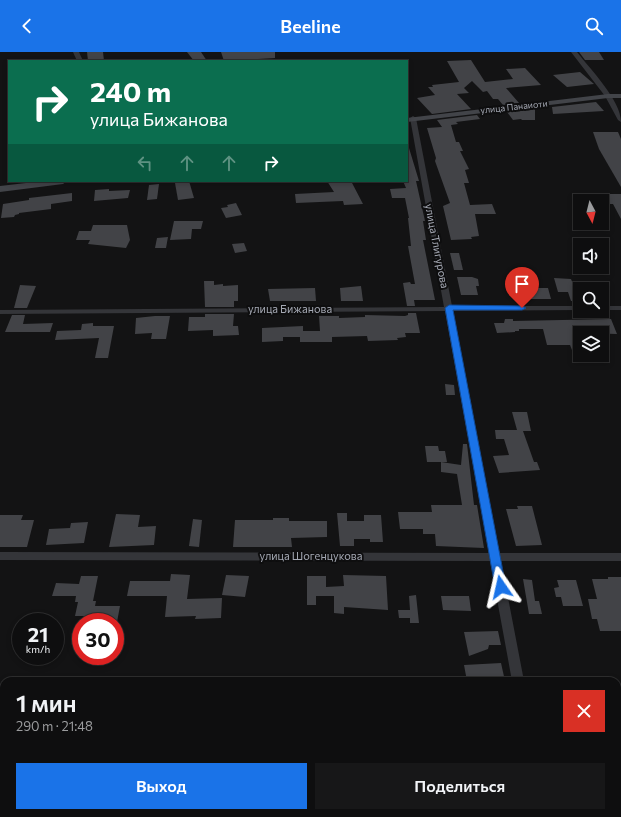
<!DOCTYPE html>
<html lang="ru">
<head>
<meta charset="utf-8">
<style>
	:root { --surface:#0e0e0f; --page:#171718; --text:#f1f3f6; --muted:#9b9c9e; --line:#2e2e2f; --accent:#1a73e8 }
	body { margin:0; font-family:Commissioner,sans-serif; background:var(--page); color:var(--text); height:100vh; display:flex; flex-direction:column; font-size:15px; white-space:nowrap }
	* { box-sizing:border-box; margin:0 }
	p { font-size:13px; color:var(--muted) }
	.icon { flex:none; width:22px; height:22px; fill:none; stroke:currentColor; stroke-width:2; stroke-linecap:round; stroke-linejoin:round }
	.map { position:relative; flex:1; overflow:hidden }
	.panel { position:absolute; left:0px; top:625px; width:621px; height:140px; display:flex; flex-direction:column; background:var(--surface); border-radius:12px 12px 0 0; box-shadow:0 2px 6px #0003,0 0 0 1px var(--line) }
	.panel>* { flex:none }
	.guide { position:absolute; left:8px; top:8px; width:400px; height:122px; border-radius:0px; box-shadow:0 2px 6px #0003,0 0 0 1px var(--line); background:#0b6e4f; color:#fff; overflow:hidden }
	.needle { width:26px; rotate:173deg }
	.buttons { position:absolute; left:573px; top:142px; display:grid; gap:8px }
	.buttons a { display:grid; place-items:center; width:36px; height:36px; border-radius:0px; background:var(--surface); box-shadow:0 2px 6px #0003,0 0 0 1px var(--line); font-size:20px }
	.speed { position:absolute; left:12px; top:561px; display:flex; gap:8px; font-size:20px; font-weight:700; text-align:center }
	.speed>* { display:grid; place-content:center; width:52px; height:52px; border-radius:50%; background:var(--surface); box-shadow:0 2px 6px #0003,0 0 0 1px var(--line); line-height:1 }
	.speed small { font-size:10px; font-weight:400 }
	.speed .limit { border:6px solid #d22; background:#fff; color:#111 }
	.pin { position:absolute; display:grid; place-items:center; width:34px; height:34px; color:#fff; margin:-41px -17px; border-radius:50% 50% 50% 0; rotate:-45deg; box-shadow:0 0 4px #0007 }
	.pin .icon { rotate:45deg }
	.me { position:absolute; width:44px; margin:-22px; rotate:349deg; stroke-linejoin:round; filter:drop-shadow(0 0 3px #0008) }
	.turn { display:flex; align-items:center; gap:14px; height:84px; padding:0 16px; font-size:18px }
	.turn .icon { width:52px; height:52px; stroke-width:2.5 }
	.turn b { display:block; font-size:28px; line-height:34px }
	.lanes { display:flex; align-items:center; height:38px; padding:0 16px; background:#0003; justify-content:center; gap:20px; direction:ltr }
	.lanes .off { opacity:.35 }
	.round { display:grid; place-items:center; flex:none; width:42px; height:42px; border-radius:0px; background:var(--page) }
	.headline { display:flex; align-items:center; justify-content:space-between; height:68px; padding:0 16px }
	h1 { font-size:24px; font-weight:600; line-height:30px }
	.primary-button { display:flex; gap:8px; margin-top:auto; padding:8px 16px }
	.primary-button a { flex:1; height:46px; border-radius:0px; background:var(--accent); color:#fff; font-size:16px; font-weight:600; line-height:46px; text-align:center }
	.primary-button a+a { background:var(--page); color:var(--text) }
	header { display:flex; justify-content:space-between; align-items:center; height:52px; padding:0 16px; background:var(--accent); color:#fff; font-size:18px; font-weight:600 }
	.map>svg:first-child { display:block }
</style>
</head>
<body>
<header><svg class="icon" aria-label="back" viewBox="0 0 24 24"><path d="M15 5l-7 7 7 7"/></svg>Beeline<svg class="icon" aria-label="search" viewBox="0 0 24 24"><circle cx="10" cy="10" r="6"/><path d="M15 15l6 6"/></svg></header>
<div class="map">
<svg width="621" height="765" viewBox="0 0 621 765">
	<rect width="100%" height="100%" fill="#131314"/>
	<g fill="#424347">
		<path d="M87,0H103L104,9H88Z"/>
		<path d="M187,0H201L207,9H194Z"/>
		<path d="M221,0H275V6L224,9Z"/>
		<path d="M579,0H599L604,8H585Z"/>
		<path d="M471,8L485,30L513,27L506,17L525,16L541,33L506,36L519,51L503,53L498,47H493L487,39L483,40L472,29L464,36L469,41L457,42L471,57L432,62L417,46L435,43L428,35H433L432,33L459,30L447,9Z"/>
		<path d="M580,20L594,32L567,35L553,23Z"/>
		<path d="M596,50L604,59L553,62L552,55Z"/>
		<path d="M535,56V68H522L521,67L513,68L507,60Z"/>
		<path d="M477,63L480,67L456,70L458,72L451,73L456,90H459L463,99H460L469,117L465,118L469,131H464L470,153L492,152L496,162H475L479,184L471,185L472,187L451,188L443,154L450,151L435,109L436,106L427,76L442,75L437,68Z"/>
		<path d="M593,80H618L621,87V135L599,97Z"/>
		<path d="M407,96H409L419,129H416L425,169H423L426,188H423L435,248H414L415,254H407L403,231L410,230L411,232H415L408,194H411L408,166H409L405,146H392L390,137L406,136L403,129H407Z"/>
		<path d="M189,129L194,146L178,148L175,131Z"/>
		<path d="M327,129H351L363,152L344,153L343,149L296,151L295,142L334,140Z"/>
		<path d="M159,132L157,147L147,148L149,133Z"/>
		<path d="M109,137V139L130,138L128,146L94,149L95,138Z"/>
		<path d="M72,141V149L51,152V157L19,161V162L15,163L14,165L1,166L3,152L29,148V146Z"/>
		<path d="M602,142H621V167L613,152H602Z"/>
		<path d="M236,151L242,163L226,166L221,156L228,155L227,153Z"/>
		<path d="M174,169H203L201,177H192L191,187L170,188Z"/>
		<path d="M93,173H127L130,188L126,196L88,192L90,188H76L79,179H91Z"/>
		<path d="M168,185L166,196H155L157,186Z"/>
		<path d="M244,191L247,199L235,201L232,192Z"/>
		<path d="M450,201H459L463,218H454Z"/>
		<path d="M457,225H472L478,227L479,234H476L478,243H461Z"/>
		<path d="M554,226L571,227L580,249H571L568,240H558Z"/>
		<path d="M204,229H214V233L223,232V234L238,233V249H234V255H205Z"/>
		<path d="M20,233L36,234L27,256H14Z"/>
		<path d="M361,234L363,249H341L340,236Z"/>
		<path d="M315,236L316,249H270L268,237Z"/>
		<path d="M519,236H548L551,247H523Z"/>
		<path d="M408,261H416L420,281H405L406,285L397,286L398,288L368,289L367,284L332,285V290H300V285H283V289L262,290V276L303,274V279H320L319,264H339V266L365,265V263L405,264L408,263Z"/>
		<path d="M205,262H234L233,274H238L239,283L213,284V278L188,279L189,265H205Z"/>
		<path d="M12,263H25L23,272L53,271L50,280H5Z"/>
		<path d="M155,264H170L166,287H151L152,281L135,282L136,266Z"/>
		<path d="M505,267H513V269L611,267L617,282L580,281V298H572L570,293H547L543,277H519V279H515V280L497,281L494,271H504Z"/>
		<path d="M93,271V274H114L108,306H95L99,286L55,288L57,279L81,278L82,272Z"/>
		<path d="M445,332L454,333L455,343H446Z"/>
		<path d="M512,360H527L531,379H523L534,410H537L540,418L499,421L493,404L509,403L504,387H496L495,378H517Z"/>
		<path d="M463,392H467L474,453H477L484,496L436,494L435,482H423V477H400L398,460H432L431,453H462L457,422L441,420V410L461,413Z"/>
		<path d="M425,394H438L439,399H445L447,410H427Z"/>
		<path d="M517,454H532L542,493L516,494L506,457H518Z"/>
		<path d="M337,461H347V469H364V463H381L383,490H370V487H354V494H340Z"/>
		<path d="M116,462L140,463L138,475L156,474L154,493L109,495Z"/>
		<path d="M0,463H23L21,468H34L27,495H0Z"/>
		<path d="M273,466H289V469H327V485L291,486L292,495H233L235,468H273Z"/>
		<path d="M193,467L202,468L199,495L189,494Z"/>
		<path d="M88,470L84,491L46,493L49,477L70,476L71,471Z"/>
		<path d="M171,522L190,523L187,547L222,546L221,566L195,567L196,564L165,565L167,544H127L130,529H170Z"/>
		<path d="M226,523L249,524L245,545L222,543Z"/>
		<path d="M343,523L386,524L388,558L344,555V562L334,561V544H316V553H307V524H326V535L344,534Z"/>
		<path d="M81,524H98L93,549H96L95,554H120L117,570H99L100,564H75L78,550H75L76,544H52L56,531L79,532Z"/>
		<path d="M608,525H621V579H600L597,567H592L588,547H597L592,527H608Z"/>
		<path d="M523,527L532,528L535,549H539L542,562H529Z"/>
		<path d="M557,528H576L583,554H563L561,545H556L554,536L559,535Z"/>
		<path d="M416,543L419,571H410V566H399L398,558H410L409,544Z"/>
		<path d="M441,544H469L471,559L443,558Z"/>
		<path d="M498,579L501,593H489L488,597L469,604L464,580Z"/>
		<path d="M501,611L505,629H467L464,613Z"/>
	</g>
	<g fill="none" stroke-linecap="round" stroke-linejoin="round">
		<g fill="#343539" fill-rule="evenodd">
			<path d="M73,0H79L83,9H77Z"/>
			<path d="M571,0H577C590,17 621,48 621,70L618,68L605,44Z"/>
			<path d="M413,64L416,66L452,254H580V258L453,259L499,501H621V509H501L524,629H512L490,509L0,508V500L489,501L445,259L0,262V258L444,255L410,66Z"/>
			<rect x="602" y="254" width="19" height="4"/>
			<rect x="537" y="761" width="12" height="4"/>
		</g>
		<g fill="#424449" fill-rule="evenodd">
			<path d="M608,42H621V46H608L407,70V66Z"/>
			<path d="M43,129H67L63,132L0,140V134Z"/>
		</g>
	</g>
	<path fill="#1a73e8" stroke="#114b97" d="M449,253L522,254L526,256L522,258H453L506,535L504,539L501,540L497,539L495,535L445,256Z"/>
	<g text-anchor="middle" stroke-width="4" stroke-linejoin="round" paint-order="stroke">
		<g font-size="9" fill="#a5a9b4" stroke="#0e0e0f">
			<text transform="translate(514 55) rotate(-6)" y="3">улица Панаиоти</text>
		</g>
		<g font-size="11" fill="#a5a9b4" stroke="#0e0e0f">
			<text transform="translate(437 194) rotate(79)" y="4">улица Тлигурова</text>
			<text x="290" y="261">улица Бижанова</text>
			<text x="311" y="508">улица Шогенцукова</text>
		</g>
	</g>
</svg>
<div class="buttons">
<a><svg class="needle" viewBox="-14 -14 28 28"><path d="M0-13l5 13h-10z" fill="#e53935"/><path d="M0 13l5-13h-10z" fill="#9b9c9e"/></svg></a>
<a><svg class="icon" aria-label="sound" viewBox="0 0 24 24"><path d="M4 9h4l5-4v14l-5-4H4zM17 9q2 3 0 6"/></svg></a>
<a><svg class="icon" aria-label="search" viewBox="0 0 24 24"><circle cx="10" cy="10" r="6"/><path d="M15 15l6 6"/></svg></a>
<a><svg class="icon" aria-label="layers" viewBox="0 0 24 24"><path d="M12 4l9 5-9 5-9-5zM3 14l9 5 9-5"/></svg></a>
</div>
<div class="speed"><div>21<small>km/h</small></div><div class="limit">30</div></div>
<div class="pin" style="left:522px;top:256px;background:#d93025"><svg class="icon" aria-label="arrive" viewBox="0 0 24 24"><path d="M6 21V4h12l-3 4 3 4H6"/></svg></div>
<svg class="me" style="left:501px;top:535px" viewBox="-20 -20 40 40"><path d="M0-17L14 15 0 8-14 15z" fill="#1a73e8" stroke="#fff" stroke-width="4"/></svg>
<div class="guide">
<div class="turn"><svg class="icon" aria-label="right" viewBox="0 0 24 24"><path d="M7 20v-9h11M14 6l5 5-5 5"/></svg><div><b>240 m</b>улица Бижанова</div></div>
<div class="lanes"><svg class="icon off" aria-label="left" viewBox="0 0 24 24"><path d="M17 20v-9H6M10 6l-5 5 5 5"/></svg><svg class="icon off" aria-label="ahead" viewBox="0 0 24 24"><path d="M12 20V5M6 11l6-6 6 6"/></svg><svg class="icon off" aria-label="ahead" viewBox="0 0 24 24"><path d="M12 20V5M6 11l6-6 6 6"/></svg><svg class="icon" aria-label="right" viewBox="0 0 24 24"><path d="M7 20v-9h11M14 6l5 5-5 5"/></svg></div>
</div>
<section class="panel">
<div class="headline"><div><h1>1 мин</h1><p>290 m · 21:48</p></div><a class="round" style="background:#d93025;color:#fff"><svg class="icon" aria-label="close" viewBox="0 0 24 24"><path d="M6 6l12 12M18 6L6 18"/></svg></a></div>
<div class="primary-button"><a>Выход</a><a>Поделиться</a></div>
</section>
</div>
</body>
</html>
